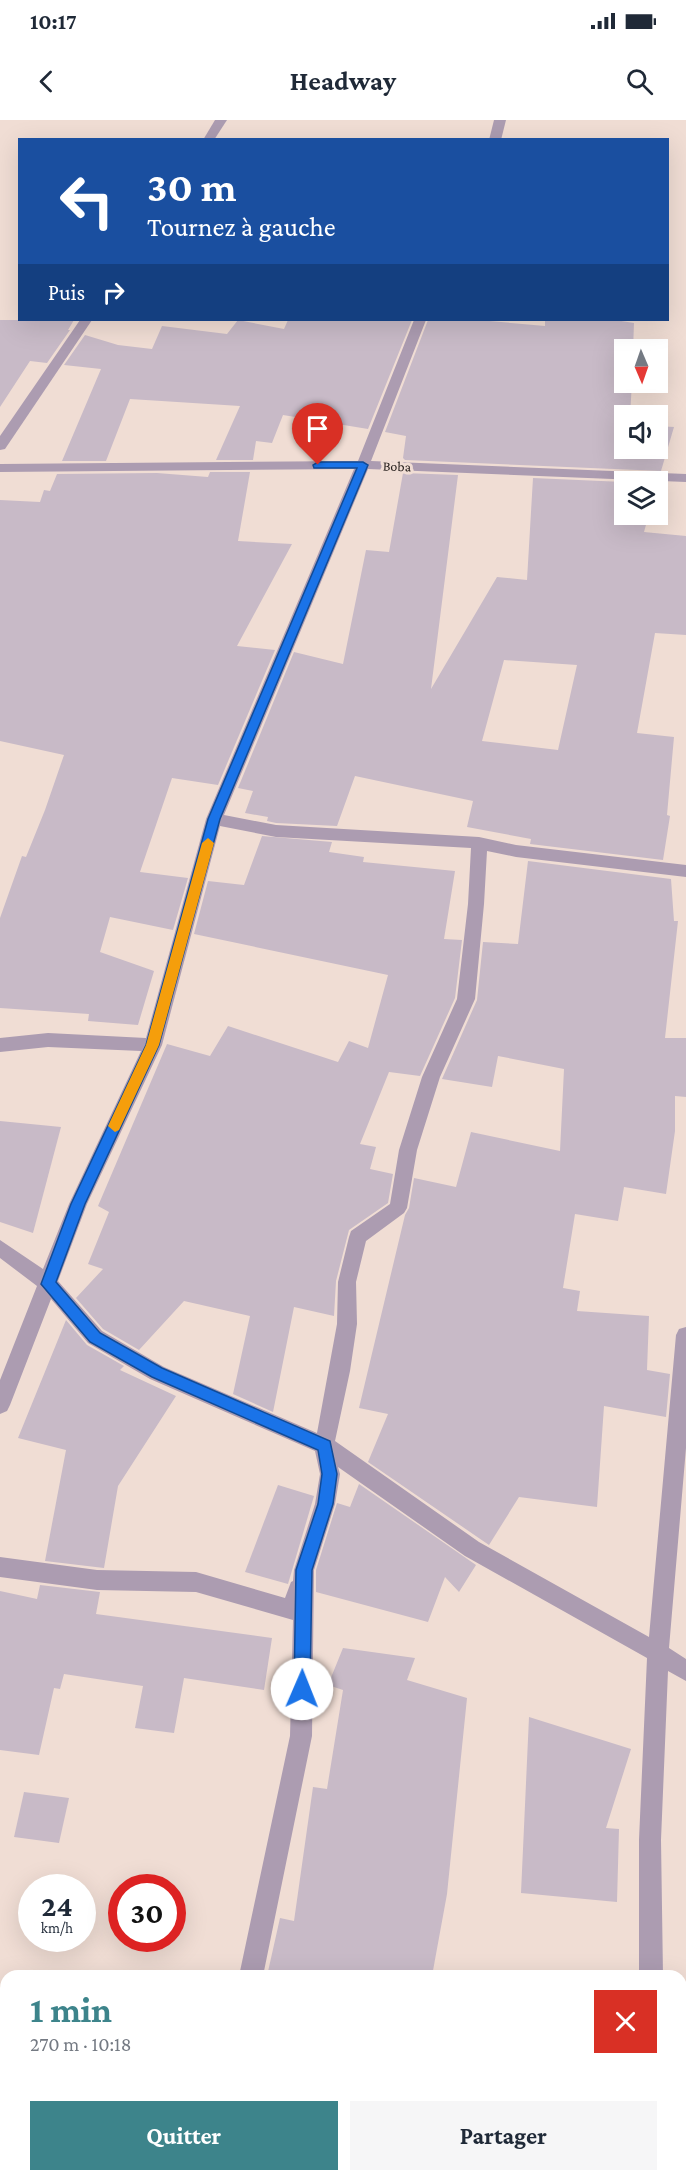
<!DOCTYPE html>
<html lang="fr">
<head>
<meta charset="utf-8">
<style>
	:root { --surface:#fff; --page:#f6f6f7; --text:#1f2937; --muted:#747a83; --accent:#3d848b }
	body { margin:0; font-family:"Crimson Pro",serif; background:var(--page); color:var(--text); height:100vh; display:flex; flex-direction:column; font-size:22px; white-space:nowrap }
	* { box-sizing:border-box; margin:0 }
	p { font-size:20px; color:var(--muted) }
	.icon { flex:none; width:33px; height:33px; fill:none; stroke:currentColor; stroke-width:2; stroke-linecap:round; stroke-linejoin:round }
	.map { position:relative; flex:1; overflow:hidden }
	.side { position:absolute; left:0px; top:1850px; width:687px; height:212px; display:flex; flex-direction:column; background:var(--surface); border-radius:18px 18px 0 0; box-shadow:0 6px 24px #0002 }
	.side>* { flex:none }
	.guide { position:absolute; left:18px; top:18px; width:651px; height:183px; border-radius:0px; box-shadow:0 6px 24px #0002; background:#1a4fa0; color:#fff; overflow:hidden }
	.needle { width:39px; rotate:178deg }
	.tools { position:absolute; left:614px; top:219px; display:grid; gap:12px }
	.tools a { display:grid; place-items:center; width:54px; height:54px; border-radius:0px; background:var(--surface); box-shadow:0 6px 24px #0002; font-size:30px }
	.speed { position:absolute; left:18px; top:1754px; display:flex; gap:12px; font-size:30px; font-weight:700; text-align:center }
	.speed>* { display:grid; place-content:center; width:78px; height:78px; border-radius:50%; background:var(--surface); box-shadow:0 6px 24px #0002; line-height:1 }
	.speed small { font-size:15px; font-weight:400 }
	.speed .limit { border:9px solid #d22; background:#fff; color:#111 }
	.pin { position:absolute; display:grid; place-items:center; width:51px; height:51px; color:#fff; margin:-62px -26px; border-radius:50% 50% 50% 0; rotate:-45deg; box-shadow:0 0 6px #0007 }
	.pin .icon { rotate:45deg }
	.me { position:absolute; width:66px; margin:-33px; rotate:1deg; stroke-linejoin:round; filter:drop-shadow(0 0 4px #0008) }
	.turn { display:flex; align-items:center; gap:21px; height:126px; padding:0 30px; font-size:27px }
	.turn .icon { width:78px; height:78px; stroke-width:2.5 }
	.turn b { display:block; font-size:42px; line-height:51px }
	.then { display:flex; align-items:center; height:57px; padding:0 30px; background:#0003; gap:12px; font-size:22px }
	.round { display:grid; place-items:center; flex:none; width:63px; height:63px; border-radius:0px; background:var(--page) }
	.head { display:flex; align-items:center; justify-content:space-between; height:102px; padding:0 30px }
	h1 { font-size:36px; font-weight:700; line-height:45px; color:var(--accent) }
	.button { display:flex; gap:12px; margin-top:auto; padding:12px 30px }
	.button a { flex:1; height:69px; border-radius:0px; background:var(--accent); color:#fff; font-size:24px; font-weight:700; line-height:69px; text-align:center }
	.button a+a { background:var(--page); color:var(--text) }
	.status { display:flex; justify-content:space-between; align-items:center; height:42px; padding:0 30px; background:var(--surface); direction:ltr }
	.status svg { height:16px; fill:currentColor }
	header { display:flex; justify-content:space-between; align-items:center; height:78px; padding:0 30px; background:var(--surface); font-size:27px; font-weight:700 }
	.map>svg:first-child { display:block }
</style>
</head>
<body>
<div class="status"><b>10:17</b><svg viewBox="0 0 49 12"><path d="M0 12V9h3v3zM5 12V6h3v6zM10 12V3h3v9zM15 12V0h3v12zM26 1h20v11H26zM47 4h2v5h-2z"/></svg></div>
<header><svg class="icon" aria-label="back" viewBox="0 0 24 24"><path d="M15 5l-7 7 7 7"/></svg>Headway<svg class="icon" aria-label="search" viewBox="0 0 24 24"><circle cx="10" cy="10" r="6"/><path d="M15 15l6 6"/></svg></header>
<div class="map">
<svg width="686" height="2060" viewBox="0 0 686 2060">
	<rect width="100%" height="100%" fill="#f0ddd4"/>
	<g fill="#c8bac7" fill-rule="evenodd">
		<path d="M0,200H74L68,210H70L47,243L30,241L0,287Z"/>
		<path d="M238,200L284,209L288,200H412L368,309L283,295L272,323L256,321L253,340H216L240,286L130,279L106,341H62L101,249L64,245L85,215L118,225L152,229L162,206L227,214Z"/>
		<path d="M428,200H478L545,206V200H615L634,203L633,230H624V262H632L630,296H624V328H657V306L674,307L661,351L405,340L403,338L406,316L385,312Z"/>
		<path d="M210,352H250L238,421L292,424L237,526L275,530L218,665L172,658L140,752L188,758L173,810L110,797L100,832L154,851L138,905L88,901L89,894L0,888V798L22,736L26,737L45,690L64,635L0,621V380L40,382L44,370L50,371L57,354L157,353L208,357Z"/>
		<path d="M403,353L458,355L431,569L497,457L527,460L533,358L624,362V394H649L644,412L686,416V515L655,513L637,613L674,617L667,695L670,696L663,740L530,724L531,719L467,707L473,681L355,656L337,706L276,703L267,701L268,697L245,693L253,671L238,668L294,532L343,544L366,430L389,432ZM504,540L577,545L558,630L482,621Z"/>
		<path d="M262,716L332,722L329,732L364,737L363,742L455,751L444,819L462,820L455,878L420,956L389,952L360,1024L376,1027L370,1049L393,1054L388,1083L349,1110L336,1161L334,1196L294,1187L273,1292L233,1274L250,1196L184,1181L139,1230L103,1209L76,1178L103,1149L88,1144L109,1092L98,1086L167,924L210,936L228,906L338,942L349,921L368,928L388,855L194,814L208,761L244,765Z"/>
		<path d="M528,741L671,759L674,801H678L665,918H686V977L675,976V1011L666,1074L624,1067L618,1101L575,1094L563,1168L580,1171L577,1191L649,1196L647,1250L670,1254L666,1297L604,1286L597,1387L519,1377L489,1425L368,1342L388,1294L359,1288L405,1095L409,1088L414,1058L456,1067L471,1012L560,1031L564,949L498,936L492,967L442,959L477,880L483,822L518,824Z"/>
		<path d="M0,1001L61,1007L33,1113L0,1102Z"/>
		<path d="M66,1200L87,1225L124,1246L120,1250L176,1276L118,1366L104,1448L45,1441L66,1330L18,1318Z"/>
		<path d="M359,1364L476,1445L459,1472L445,1457L428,1502L316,1472V1450L337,1383L350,1387Z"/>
		<path d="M278,1365L314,1376L288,1464L245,1452Z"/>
		<path d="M40,1465L100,1472L96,1494L272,1518L264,1570L184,1558L174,1613L135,1608L143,1566L64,1554L60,1569L54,1568L39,1635L0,1630V1471L37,1479Z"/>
		<path d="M343,1528L415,1538L407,1560L467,1578L447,1774L432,1856H267L280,1798L294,1801L313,1667L327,1669L343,1570L328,1565Z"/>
		<path d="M529,1597L631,1629L606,1708L619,1709L617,1782L521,1773Z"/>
		<path d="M24,1672L69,1678L59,1723L14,1717Z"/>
	</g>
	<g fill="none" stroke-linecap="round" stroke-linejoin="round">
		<g fill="#ac9cb1" fill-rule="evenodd">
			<path d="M215,0H227L214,20H203Z"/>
			<path d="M494,0H506L501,20H489Z"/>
			<path d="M80,200H92L5,329L0,330V316Z"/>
			<path d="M414,200H426L371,341L686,354V362L368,349L224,695L276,705L479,717L516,725L686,745V757L516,737L487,731L484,784L475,879L440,957L417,1030L407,1088L404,1093L366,1121L356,1162L357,1204L350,1251L335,1321L479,1422L649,1517L676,1215L679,1209L686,1207V1328L669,1528L686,1539V1561L668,1551L661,1720L663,1856H639V1720L647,1538L465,1436L338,1347L340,1354L335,1384L314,1450L312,1616L263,1856H239L290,1616L293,1500L196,1472L97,1470L0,1457V1437L97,1450L196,1452L285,1478L291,1462L293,1461L294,1450L315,1384L320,1354L315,1331L150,1259L88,1223L51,1179L10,1285L7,1291L0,1294V1260L37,1166L0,1138V1120L43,1149L69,1084L141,931L48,927L0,932V918L48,913L146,918L206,699L354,349L0,352V344L358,341ZM220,706L276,717L471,728L468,784L457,879L422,957L399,1030L390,1084L351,1111L349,1117L338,1162L337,1204L317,1313L164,1247L102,1211L58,1161L87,1084L162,925Z"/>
			<rect x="200" y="2055" width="24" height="5"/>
			<rect x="636" y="2055" width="24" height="5"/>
		</g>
	</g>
	<path fill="#1a73e8" stroke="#114b97" stroke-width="1.5" d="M318,342H363L368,345L220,699L159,925L85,1084L56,1162L100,1213L162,1248L330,1321L337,1354L333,1384L312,1450L310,1569L308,1574L302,1576L296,1574L294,1569L296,1450L318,1384L322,1354L318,1330L152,1257L90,1222L41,1164L71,1084L146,925L208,699L357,348H314L313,345Z"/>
	<path fill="#f59e0b" d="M208,718L214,723L159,925L119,1010L115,1012L108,1006L146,925L202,723Z"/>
	<g text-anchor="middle" stroke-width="6" stroke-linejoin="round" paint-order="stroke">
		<g font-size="14" fill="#27201d" stroke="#f0ddd4">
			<text transform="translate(397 346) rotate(2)" y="5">Boba</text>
		</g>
	</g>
</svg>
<div class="tools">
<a><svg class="needle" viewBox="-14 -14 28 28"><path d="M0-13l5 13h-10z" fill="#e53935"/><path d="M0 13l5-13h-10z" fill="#747a83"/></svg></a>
<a><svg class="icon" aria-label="sound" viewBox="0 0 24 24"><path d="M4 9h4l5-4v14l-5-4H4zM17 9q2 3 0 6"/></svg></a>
<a><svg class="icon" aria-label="layers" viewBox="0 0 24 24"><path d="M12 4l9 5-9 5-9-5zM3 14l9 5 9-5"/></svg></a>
</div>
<div class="speed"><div>24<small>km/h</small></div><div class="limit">30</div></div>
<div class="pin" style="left:318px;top:345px;background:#d93025"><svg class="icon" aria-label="arrive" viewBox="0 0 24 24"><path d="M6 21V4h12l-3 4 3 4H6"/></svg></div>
<svg class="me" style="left:302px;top:1569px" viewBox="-20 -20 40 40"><circle r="19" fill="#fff"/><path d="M0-13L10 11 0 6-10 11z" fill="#1a73e8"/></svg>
<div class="guide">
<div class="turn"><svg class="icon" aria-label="left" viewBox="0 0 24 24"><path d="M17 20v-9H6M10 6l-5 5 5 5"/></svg><div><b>30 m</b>Tournez à gauche</div></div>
<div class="then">Puis<svg class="icon" aria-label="right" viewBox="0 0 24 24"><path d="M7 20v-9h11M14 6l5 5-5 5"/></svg></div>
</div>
<section class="side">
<div class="head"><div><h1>1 min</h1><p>270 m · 10:18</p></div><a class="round" style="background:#d93025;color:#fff"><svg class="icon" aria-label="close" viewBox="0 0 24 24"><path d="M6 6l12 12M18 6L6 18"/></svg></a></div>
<div class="button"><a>Quitter</a><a>Partager</a></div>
</section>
</div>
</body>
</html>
